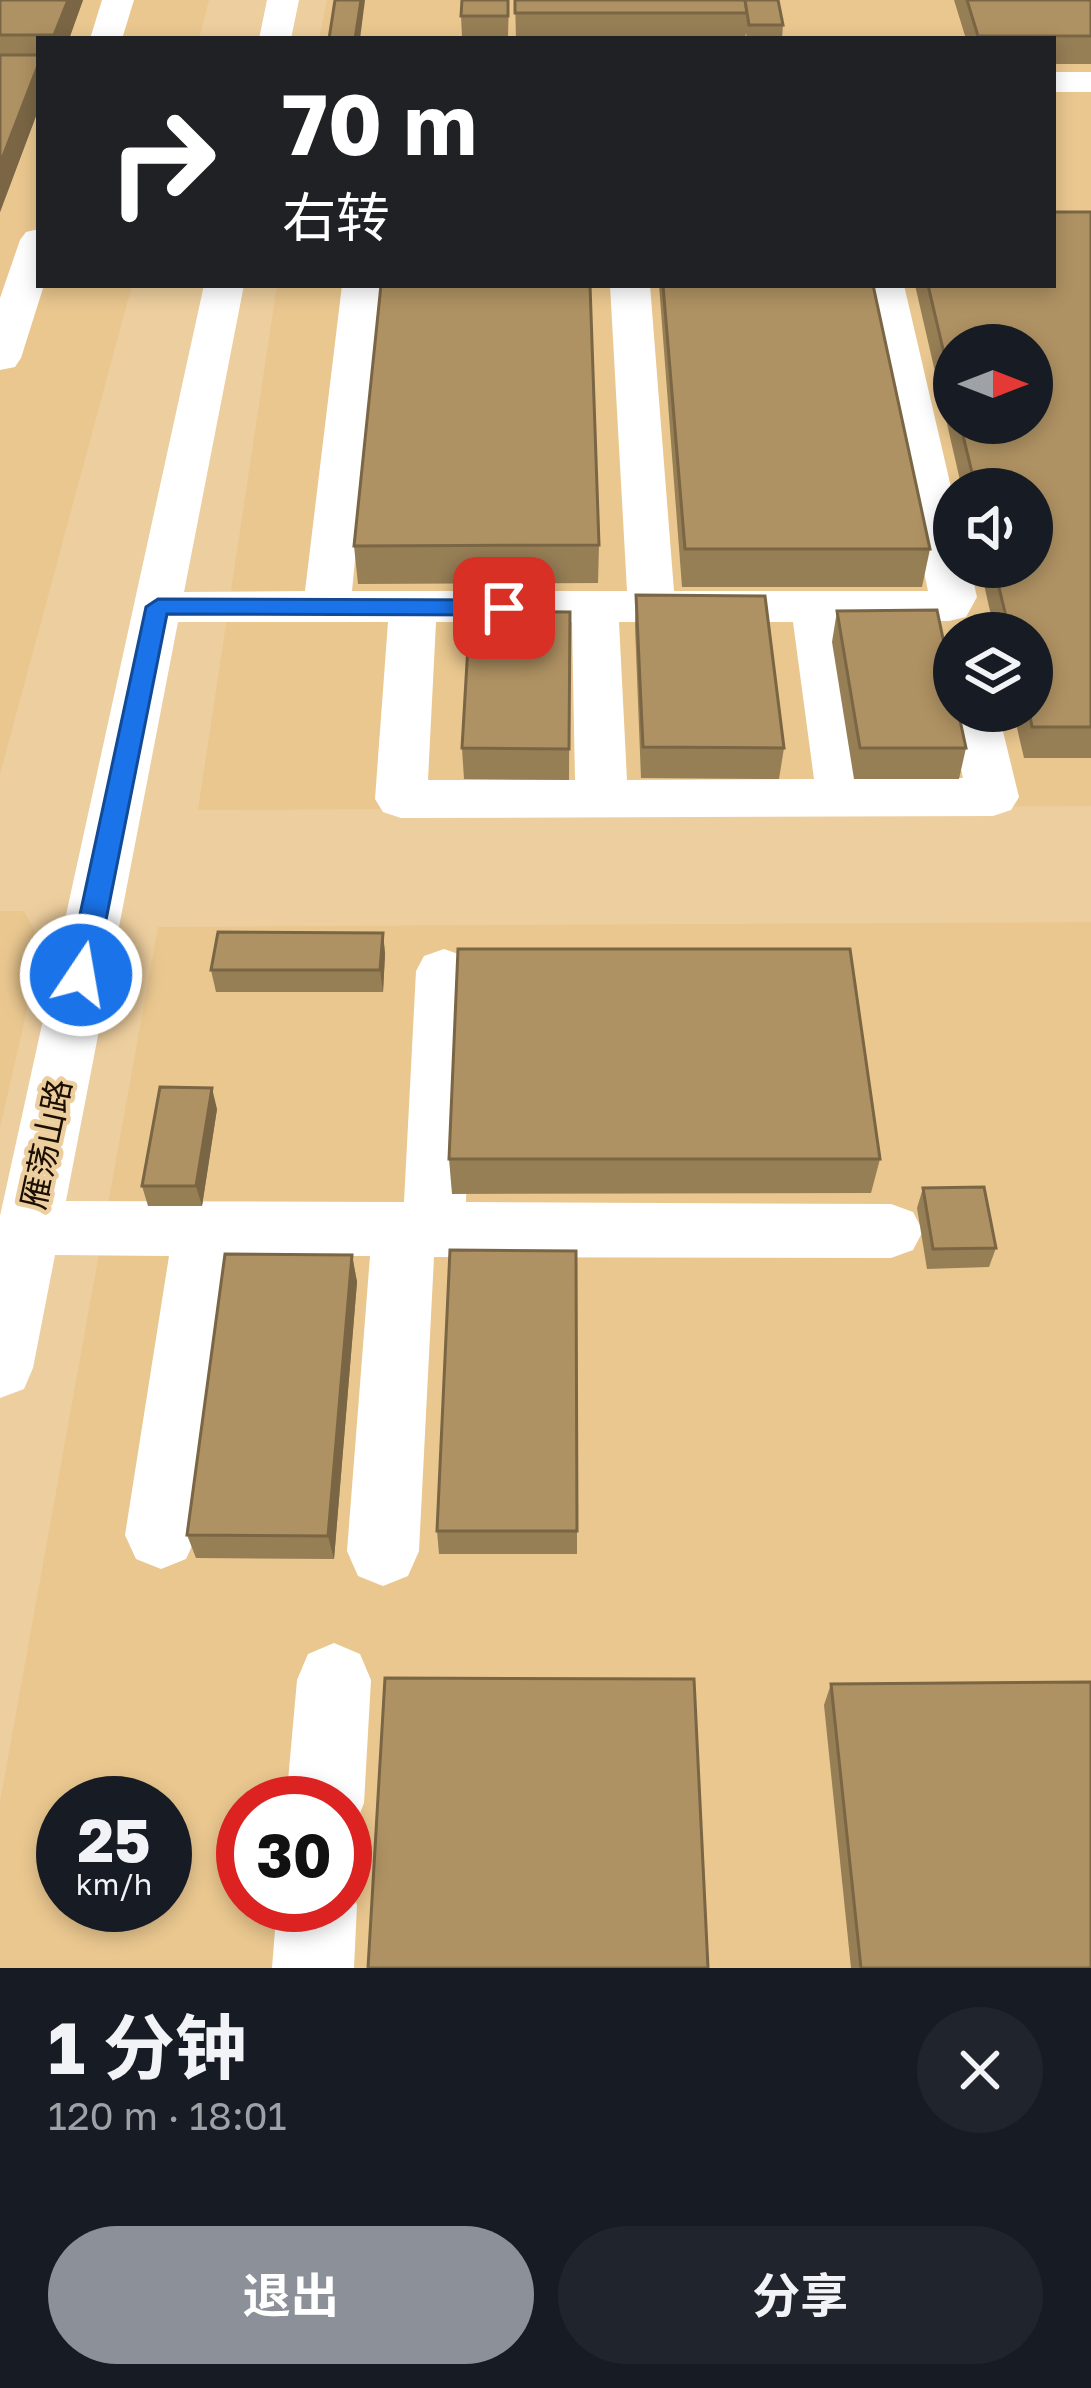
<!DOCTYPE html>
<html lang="zh">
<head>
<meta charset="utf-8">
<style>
	:root { --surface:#171b24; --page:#20242c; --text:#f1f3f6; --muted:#9ea1a6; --accent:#8c9099 }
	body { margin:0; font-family:"Golos Text","Noto Sans SC",sans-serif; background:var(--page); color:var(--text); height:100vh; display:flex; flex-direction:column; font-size:45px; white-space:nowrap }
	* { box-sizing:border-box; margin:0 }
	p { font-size:39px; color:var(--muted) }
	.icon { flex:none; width:66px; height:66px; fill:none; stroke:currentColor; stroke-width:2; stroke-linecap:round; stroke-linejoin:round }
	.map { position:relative; height:1968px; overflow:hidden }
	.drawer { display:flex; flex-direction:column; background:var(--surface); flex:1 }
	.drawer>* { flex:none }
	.guide { position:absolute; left:36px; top:36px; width:1020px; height:252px; border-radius:0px; box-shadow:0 6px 18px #0003; background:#202124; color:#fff; overflow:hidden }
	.needle { width:78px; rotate:90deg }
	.fabs { position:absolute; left:933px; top:324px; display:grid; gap:24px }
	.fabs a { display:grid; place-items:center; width:120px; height:120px; border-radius:50%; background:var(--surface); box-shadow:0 6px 18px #0003; font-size:60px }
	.speed { position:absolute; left:36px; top:1776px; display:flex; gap:24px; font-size:60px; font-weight:700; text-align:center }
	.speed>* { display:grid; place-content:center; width:156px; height:156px; border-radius:50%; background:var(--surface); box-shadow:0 6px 18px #0003; line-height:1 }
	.speed small { font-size:30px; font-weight:400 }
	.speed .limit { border:18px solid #d22; background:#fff; color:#111 }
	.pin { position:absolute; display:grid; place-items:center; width:102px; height:102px; color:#fff; margin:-51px; border-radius:24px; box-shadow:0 6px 18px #0006 }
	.me { position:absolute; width:132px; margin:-66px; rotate:12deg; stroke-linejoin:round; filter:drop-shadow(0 0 9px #0008) }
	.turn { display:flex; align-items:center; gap:42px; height:252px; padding:0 48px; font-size:54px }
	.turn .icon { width:156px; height:156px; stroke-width:2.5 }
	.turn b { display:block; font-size:84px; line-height:102px }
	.round { display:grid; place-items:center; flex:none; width:126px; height:126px; border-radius:63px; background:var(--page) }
	.summary { display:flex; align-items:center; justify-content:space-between; height:204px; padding:0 48px }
	h1 { font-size:72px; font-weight:700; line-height:90px }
	.button { display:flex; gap:24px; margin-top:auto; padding:24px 48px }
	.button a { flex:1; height:138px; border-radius:72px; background:var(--accent); color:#fff; font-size:48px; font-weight:700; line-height:138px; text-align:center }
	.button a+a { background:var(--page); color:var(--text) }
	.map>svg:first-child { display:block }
</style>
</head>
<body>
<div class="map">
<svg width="1091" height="1968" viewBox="0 0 1091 1968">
	<rect width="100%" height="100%" fill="#edce9e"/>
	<g fill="#eac78f" fill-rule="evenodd">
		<path d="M0,0H209L199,39H39V285H132L0,774Z"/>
		<path d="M327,0H1091V806L198,810L277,285H1053V39H319ZM954,345H1032V423H954ZM954,489H1032V567H954ZM954,633H1032V711H954Z"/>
		<path d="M0,911H24L42,944L0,1128Z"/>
		<path d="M1091,922V1968H0V1802L158,927ZM63,1803H165V1905H63ZM243,1803H345V1905H243Z"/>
	</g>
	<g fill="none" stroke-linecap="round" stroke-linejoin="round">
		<g fill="#fff" fill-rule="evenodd">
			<path d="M102,0H134L122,39H90Z"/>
			<path d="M267,0H299L291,39H259Z"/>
			<rect x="1053" y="72" width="38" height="20"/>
			<path d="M39,229V285H44L21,358L15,367L0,370V298L20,240L26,232Z"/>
			<path d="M204,285H244L184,592L305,591L342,285H382L352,591H627L610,285H650L674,591H928L864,285H904L954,500V567H970L977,597L966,617L949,621H841L865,779L963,778L948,711L954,701V711H998L1019,797L1011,810L993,816L401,818L383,812L375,799L388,622H178L66,1201L404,1202L416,971L424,956L444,949L464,956L472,971L466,1202L891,1204L913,1212L923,1231L913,1250L891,1258L434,1257L419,1551L408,1576L383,1586L358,1576L347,1551L370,1256H233L197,1535L186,1559L161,1569L136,1559L125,1535L169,1256L55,1255L33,1368L24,1389L0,1398V1216ZM436,622H572L575,780H428ZM619,622H793L814,779L627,780Z"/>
			<path d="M334,1643L360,1654L371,1680L364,1803L353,1831L345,1834V1803H286L297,1680L308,1654Z"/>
			<path d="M345,1876L357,1905L354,1968H272L277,1905H345Z"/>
		</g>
	</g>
	<g fill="#967e55" fill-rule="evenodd">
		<path d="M0,0H83L69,39H39V108L0,212Z"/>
		<path d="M509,0L508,36L462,37L461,16Z"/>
		<path d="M515,0H778L783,25L782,39H747L746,33L745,39H516Z"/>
		<path d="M954,0H1091V64H1053V39H966Z"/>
		<path d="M1091,212V758H1024L1013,711H1032V633H995L980,567H1032V489H962L915,285H1053ZM954,345L1032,423H954Z"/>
		<path d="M659,285H873L930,549L922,587H682Z"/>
		<path d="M599,545L598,583L358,584L354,546Z"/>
		<path d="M636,595L784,748L779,779L641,778L635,626Z"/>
		<path d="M837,611L966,748L959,779H854L832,642Z"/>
		<path d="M570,612L569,780L464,779L462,748Z"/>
		<path d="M383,933L385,954L383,992H216L211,970Z"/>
		<path d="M217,1109L202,1206H148L142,1186Z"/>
		<path d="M449,1159H880L871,1193L452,1194Z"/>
		<path d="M923,1188L996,1248L989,1267L927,1269L917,1208Z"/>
		<path d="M352,1255L357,1282L334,1559L196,1558L187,1535Z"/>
		<path d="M437,1531H577V1554H439Z"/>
		<path d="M831,1684L1091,1968H851L824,1705Z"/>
	</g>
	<g fill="#7a6645">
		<path d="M68,0H83L69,39H55L54,35Z"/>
		<path d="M361,0H365L360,39H355Z"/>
		<path d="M39,63V108L0,212V164Z"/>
		<path d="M383,933L385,954L383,992L380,970Z"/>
		<path d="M212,1088L217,1109L202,1206L196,1186Z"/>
		<path d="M352,1255L357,1282L334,1559L328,1536Z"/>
	</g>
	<g fill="#af9263" stroke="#7a6645" stroke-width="3">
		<path d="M0,0H68L54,35H0Z"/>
		<path d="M335,0H361L355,39H329Z"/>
		<path d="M462,0H508V16H461Z"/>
		<path d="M515,0H745L747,13H515Z"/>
		<path d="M745,0H778L783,25H749Z"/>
		<path d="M967,0H1091V36H978Z"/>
		<path d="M0,55H39V63L0,164Z"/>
		<path d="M1053,212H1091V727H1032L1029,711H1032V633H1010L994,567H1032V489H976L960,423H1032V345H954V396L928,285H1053Z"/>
		<path d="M381,285H590L599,545L354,546Z"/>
		<path d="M663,285H873L930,549H685Z"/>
		<path d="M636,595L765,596L784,748L643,747Z"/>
		<path d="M937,610L954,691V711H958L966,748H860L837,611Z"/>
		<path d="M470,611L570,612L569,749L462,748Z"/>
		<path d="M218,932L383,933L380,970H211Z"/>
		<path d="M458,949H850L880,1159H449Z"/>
		<path d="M160,1087L212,1088L196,1186H142Z"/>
		<path d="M984,1187L996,1248L933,1249L923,1188Z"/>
		<path d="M450,1250L576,1251L577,1531H437Z"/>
		<path d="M225,1254L352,1255L328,1536L187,1535Z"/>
		<path d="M385,1678L694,1679L708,1968H368Z"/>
		<path d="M1091,1682V1968H861L831,1684Z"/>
	</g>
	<path fill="#1a73e8" stroke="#114b97" stroke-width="3" d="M158,599L504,600L516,608L504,615L167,614L95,975L81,985L67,975L146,607Z"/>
	<g text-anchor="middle" stroke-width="9" stroke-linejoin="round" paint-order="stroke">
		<g font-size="33" fill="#1a0f01" stroke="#edce9e">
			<text transform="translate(46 1144) rotate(-78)" y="12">雁荡山路</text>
		</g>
	</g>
</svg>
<div class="fabs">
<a><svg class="needle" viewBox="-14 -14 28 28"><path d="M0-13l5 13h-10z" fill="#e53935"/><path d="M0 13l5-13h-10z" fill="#9ea1a6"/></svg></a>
<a><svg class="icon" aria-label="sound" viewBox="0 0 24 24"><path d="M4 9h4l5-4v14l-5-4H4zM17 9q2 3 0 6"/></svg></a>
<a><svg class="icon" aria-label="layers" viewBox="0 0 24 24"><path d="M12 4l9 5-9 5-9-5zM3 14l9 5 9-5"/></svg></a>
</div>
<div class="speed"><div>25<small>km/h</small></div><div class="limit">30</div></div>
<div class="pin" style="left:504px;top:608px;background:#d93025"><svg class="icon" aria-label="arrive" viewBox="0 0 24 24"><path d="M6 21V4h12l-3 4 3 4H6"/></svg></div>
<svg class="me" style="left:81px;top:975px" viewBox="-20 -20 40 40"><circle r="17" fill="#1a73e8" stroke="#fff" stroke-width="3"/><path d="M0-11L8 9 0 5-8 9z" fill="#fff"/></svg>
<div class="guide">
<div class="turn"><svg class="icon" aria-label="right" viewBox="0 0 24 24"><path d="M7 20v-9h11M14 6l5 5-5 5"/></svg><div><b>70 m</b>右转</div></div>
</div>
</div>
<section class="drawer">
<div class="summary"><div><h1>1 分钟</h1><p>120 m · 18:01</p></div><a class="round"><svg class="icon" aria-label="close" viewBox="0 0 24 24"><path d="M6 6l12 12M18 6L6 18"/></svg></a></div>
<div class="button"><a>退出</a><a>分享</a></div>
</section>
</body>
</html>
